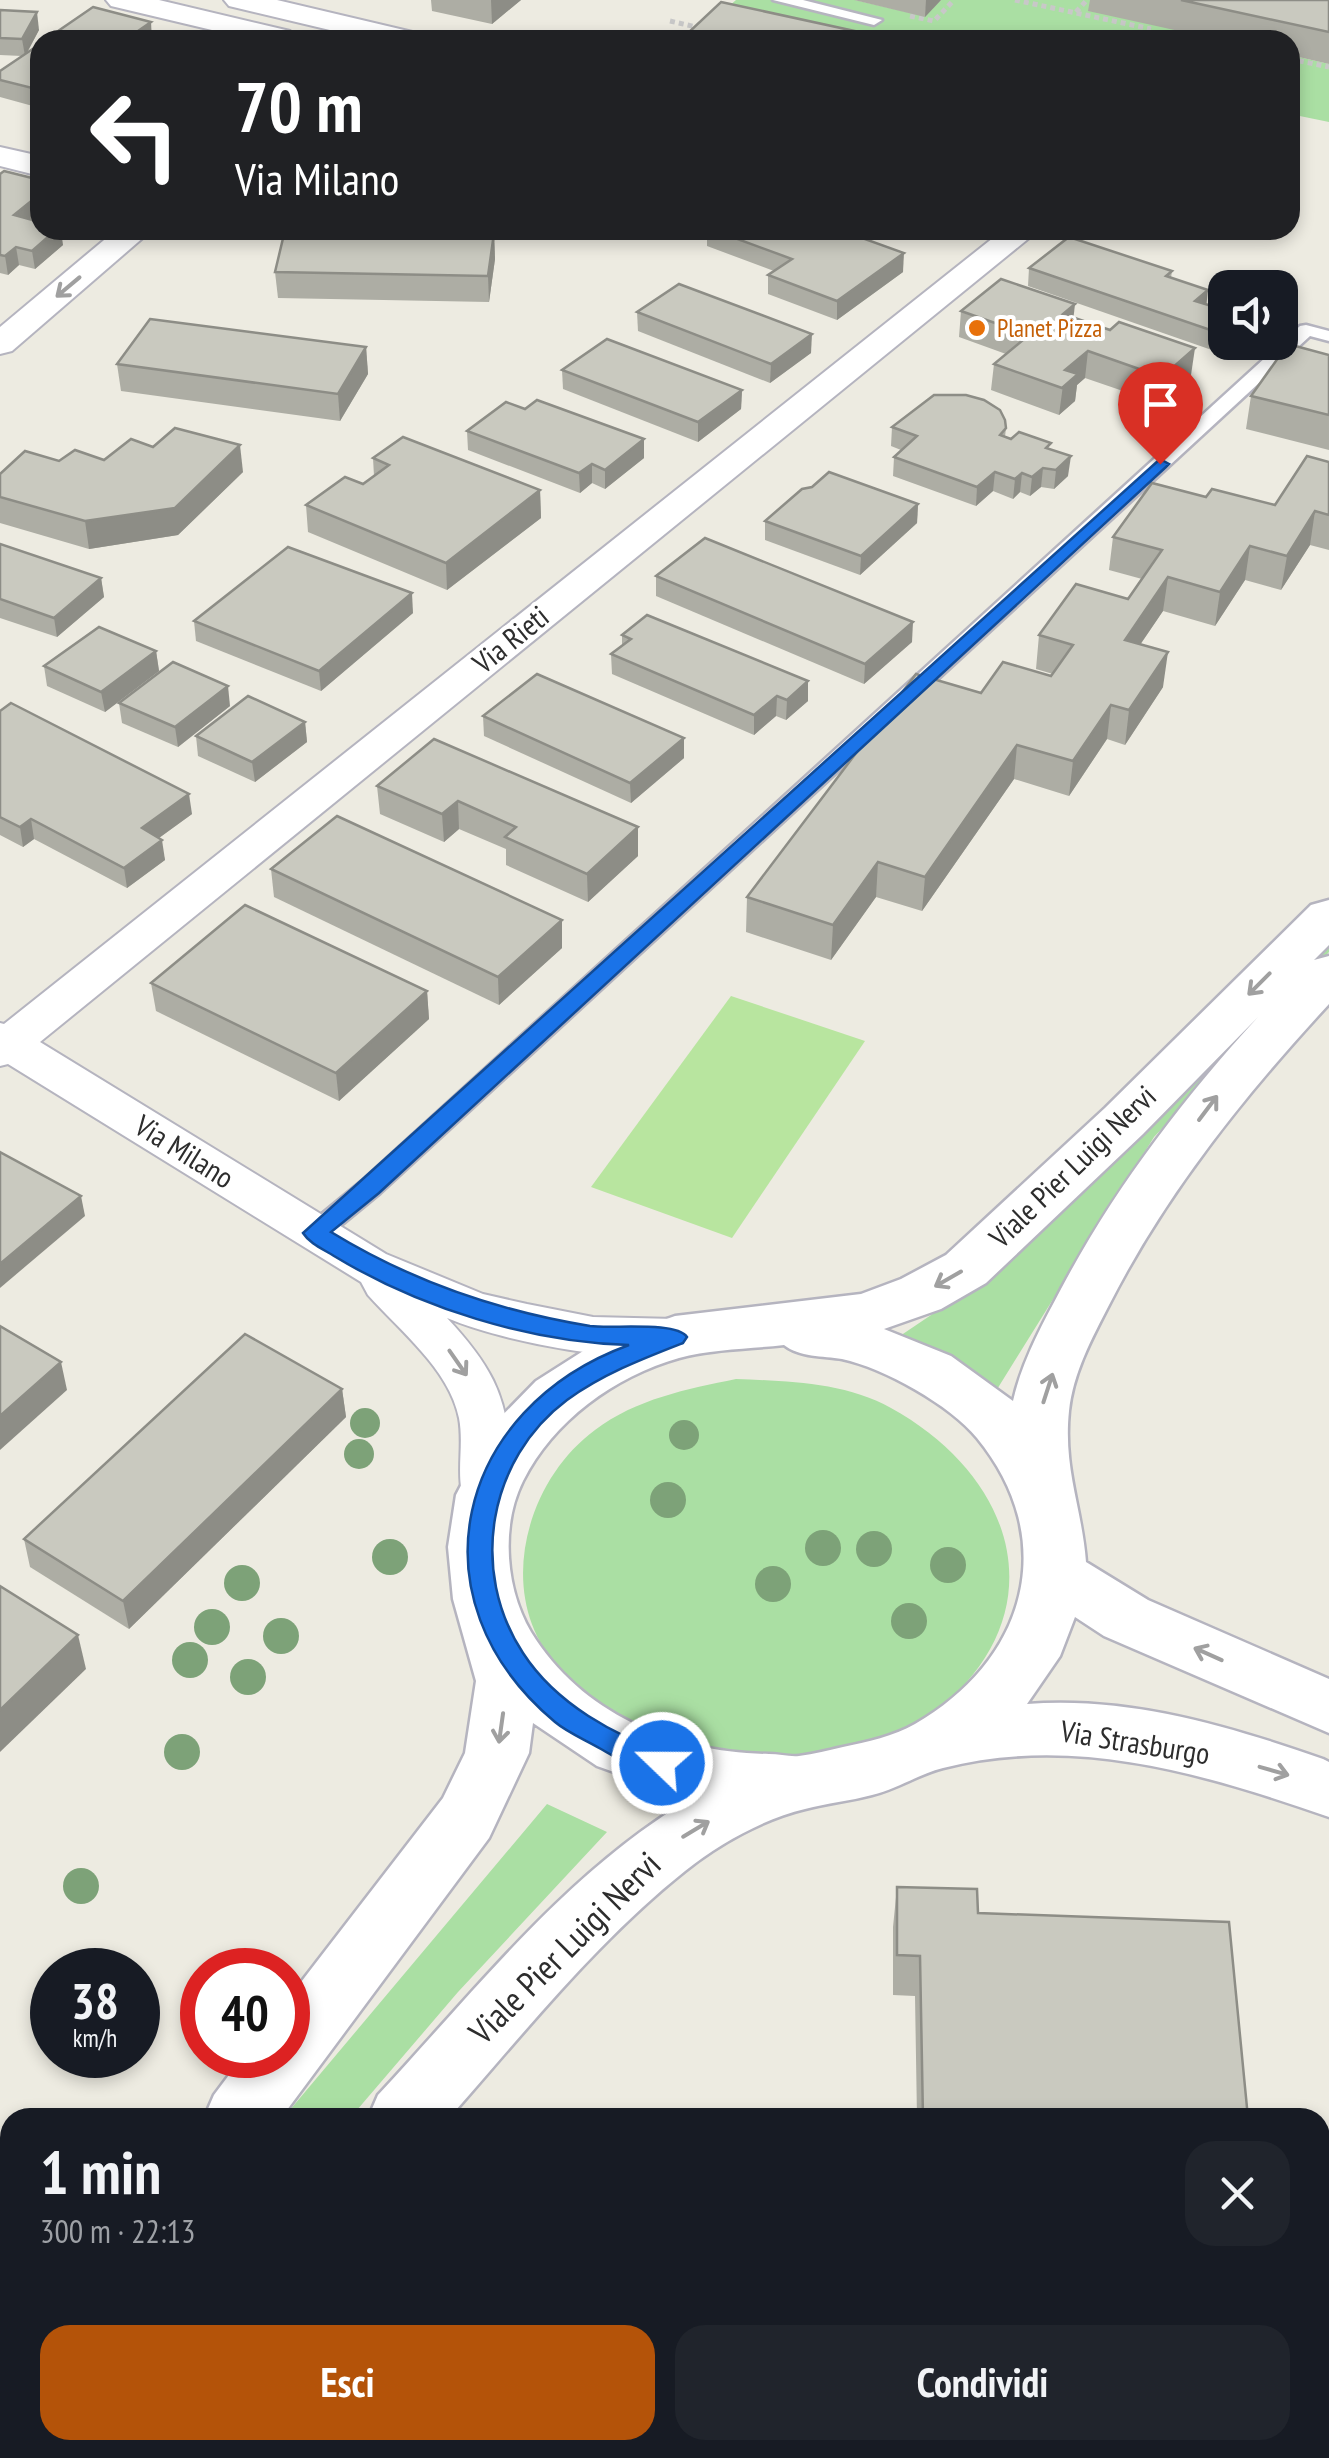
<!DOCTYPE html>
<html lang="it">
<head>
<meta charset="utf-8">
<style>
	:root { --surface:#171b24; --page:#20242c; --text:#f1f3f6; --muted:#9ea1a6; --accent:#b45309 }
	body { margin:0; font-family:"PT Sans Narrow",sans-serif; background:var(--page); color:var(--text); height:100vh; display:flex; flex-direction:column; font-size:38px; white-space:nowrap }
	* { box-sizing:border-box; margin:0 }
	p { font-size:32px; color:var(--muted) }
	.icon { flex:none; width:55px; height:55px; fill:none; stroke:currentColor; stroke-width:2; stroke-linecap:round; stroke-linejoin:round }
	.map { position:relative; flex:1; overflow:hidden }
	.details { position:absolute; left:0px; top:2108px; width:1330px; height:352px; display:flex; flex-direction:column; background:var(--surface); border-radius:30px 30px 0 0; box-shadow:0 5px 15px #0003 }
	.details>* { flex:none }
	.banner { position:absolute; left:30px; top:30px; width:1270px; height:210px; border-radius:30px; box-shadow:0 5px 15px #0003; background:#202124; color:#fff; overflow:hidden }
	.controls { position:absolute; left:1208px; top:270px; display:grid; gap:20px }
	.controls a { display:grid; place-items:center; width:90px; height:90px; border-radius:20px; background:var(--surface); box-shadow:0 5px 15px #0003; font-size:50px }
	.speed { position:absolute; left:30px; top:1948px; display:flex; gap:20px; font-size:50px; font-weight:700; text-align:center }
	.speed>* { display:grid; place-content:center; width:130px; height:130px; border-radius:50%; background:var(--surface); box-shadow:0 5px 15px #0003; line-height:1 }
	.speed small { font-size:25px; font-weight:400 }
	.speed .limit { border:15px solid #d22; background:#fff; color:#111 }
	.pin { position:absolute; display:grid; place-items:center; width:85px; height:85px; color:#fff; margin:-102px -42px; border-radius:50% 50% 50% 0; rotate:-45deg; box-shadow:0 0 10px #0007 }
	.pin .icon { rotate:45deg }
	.me { position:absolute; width:110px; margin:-55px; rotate:292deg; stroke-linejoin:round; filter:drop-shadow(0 0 8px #0008) }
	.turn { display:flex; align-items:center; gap:35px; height:210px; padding:0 40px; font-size:45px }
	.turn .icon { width:130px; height:130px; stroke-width:2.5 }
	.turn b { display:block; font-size:70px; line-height:85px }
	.round { display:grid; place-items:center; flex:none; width:105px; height:105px; border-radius:30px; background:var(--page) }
	.overview { display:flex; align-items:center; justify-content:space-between; height:170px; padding:0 40px }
	h1 { font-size:60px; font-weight:700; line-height:75px }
	.primary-button { display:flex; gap:20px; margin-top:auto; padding:20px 40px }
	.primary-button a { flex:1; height:115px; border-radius:30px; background:var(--accent); color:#fff; font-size:40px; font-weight:700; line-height:115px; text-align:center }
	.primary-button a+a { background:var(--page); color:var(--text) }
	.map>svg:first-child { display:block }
</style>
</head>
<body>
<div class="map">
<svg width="1329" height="2458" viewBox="0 0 1329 2458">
	<rect width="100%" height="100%" fill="#edebe1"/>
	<g fill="#aadfa3">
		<path d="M736,0H855L924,16L941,0H1099L1220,40H721L696,35Z"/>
		<path d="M1290,55L1329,64V122L1290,114Z"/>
		<path d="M1329,930V952L1154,1137L991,1399L891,1342L940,1309Z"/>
		<path d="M736,1379C787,1381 844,1382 891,1408C1021,1480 1058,1619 930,1716C906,1734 857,1760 827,1761C802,1761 776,1757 752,1755C725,1753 695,1754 669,1748C629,1739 586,1698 560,1669C494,1600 523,1483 595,1430C636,1399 687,1389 736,1379Z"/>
		<path d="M547,1804L607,1832L458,1992L351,2117H284Z"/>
		<path d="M867,2450H1101L1102,2458H874Z"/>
	</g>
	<path fill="#b8e59f" d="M731,996L865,1041L732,1238L591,1187Z"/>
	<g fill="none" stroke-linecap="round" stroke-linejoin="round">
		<defs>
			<g id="service">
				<path d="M773,0H803L882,20L874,25Z"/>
				<path d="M1186,32L1192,34L1195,40H1179L1180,34Z"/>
				<path d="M1306,325L1329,331V341L1310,336L380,1193L324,1239H306L302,1233L306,1227L362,1181L1300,326Z"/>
			</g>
			<g id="minor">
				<path d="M106,0H159L290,31L294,37L254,40L111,6Z"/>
				<path d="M224,0H277L421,34L425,40H372L229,6Z"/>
				<path d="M0,147L40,156V176L0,166Z"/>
				<path d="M116,230H152L12,351L0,354V327Z"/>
				<path d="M1003,230H1039L40,1042L386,1254L483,1294L527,1304L593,1317L675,1319L692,1324L700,1337L692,1350C633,1368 504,1342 447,1318C488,1362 508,1394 510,1456C511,1476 514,1491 504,1509L486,1515L468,1509C453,1481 465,1449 459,1418C449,1369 400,1331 368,1295L361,1282L8,1064L0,1066V1023L4,1024Z"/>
			</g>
			<g id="tertiary">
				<path d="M1329,900V945L1314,960L1329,956V1004C1244,1096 1166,1193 1109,1305C1092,1338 1073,1373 1069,1411C1063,1469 1082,1508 1086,1562L1148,1600L1329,1679V1733L1104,1636L1075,1617L1060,1656L1027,1704C1128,1696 1229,1726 1323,1759L1329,1762V1817C1205,1774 1075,1734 943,1768C919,1774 897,1789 872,1795C850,1801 827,1803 805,1809C763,1819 719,1844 685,1871C596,1942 524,2033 449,2118H368L378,2095C476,1990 566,1873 690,1799L597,1766L533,1723L529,1753L489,1838L281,2118H204L214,2095L244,2055H288V1999L443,1798L465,1753L476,1681L453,1599L448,1547L456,1495L492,1426L536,1381L591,1346L675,1316L861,1294L901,1279L946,1255L1105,1108L1311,905ZM1258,1017C1182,1100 1114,1189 1061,1289C1042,1325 1022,1361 1013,1401L951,1356L884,1329L941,1309L986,1283L1143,1134ZM784,1345C799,1357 823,1356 842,1359C884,1368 950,1405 977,1438C1061,1541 1026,1660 915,1724C894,1736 867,1742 843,1747C829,1750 814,1754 799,1756C790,1757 779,1754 769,1754C676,1753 582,1715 531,1632C506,1590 500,1527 523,1481C553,1421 615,1376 679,1358C712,1349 750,1349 784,1345Z"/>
				<path d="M10,2414V2450H53L50,2458H0V2419Z"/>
				<path d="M122,2450H200L197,2458H119Z"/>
			</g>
		</defs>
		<use href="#service" stroke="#b5b4bf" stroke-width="5"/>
		<use href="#minor" stroke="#b5b4bf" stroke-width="4"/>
		<use href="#tertiary" stroke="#b5b4bf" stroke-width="5"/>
		<g stroke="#c8c8c8" stroke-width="5" stroke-dasharray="5 4" stroke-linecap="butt">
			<path d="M1015,0L1151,29"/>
			<path d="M1076,12L1087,0"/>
			<path d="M910,16L934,21L954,0"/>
			<path d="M670,21L701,28"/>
			<path d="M1290,59L1329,67"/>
		</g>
		<path stroke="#c8c8c8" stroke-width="8" stroke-dasharray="9 6" stroke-linecap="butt" d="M1025,2450V2458"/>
		<use href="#service" fill="#fff" fill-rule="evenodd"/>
		<use href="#minor" fill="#fff" fill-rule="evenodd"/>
		<use href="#tertiary" fill="#fff" fill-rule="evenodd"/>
	</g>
	<g fill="#7da278">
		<circle cx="365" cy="1423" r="15"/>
		<circle cx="684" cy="1435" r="15"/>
		<circle cx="359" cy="1454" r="15"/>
		<circle cx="668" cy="1500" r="18"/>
		<circle cx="823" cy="1548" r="18"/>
		<circle cx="874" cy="1549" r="18"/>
		<circle cx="390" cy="1557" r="18"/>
		<circle cx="948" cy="1565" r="18"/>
		<circle cx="242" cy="1583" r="18"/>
		<circle cx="773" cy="1584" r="18"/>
		<circle cx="909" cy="1621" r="18"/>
		<circle cx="212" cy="1627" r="18"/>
		<circle cx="281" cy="1636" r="18"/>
		<circle cx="190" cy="1660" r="18"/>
		<circle cx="248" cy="1677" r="18"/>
		<circle cx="182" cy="1752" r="18"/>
		<circle cx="81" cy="1886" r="18"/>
	</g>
	<g fill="#adada4">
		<path d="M431,0H521L492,24L432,11Z"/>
		<path d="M854,0H941L925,17Z"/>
		<path d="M1090,0H1329V64L1290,55V40H1220L1088,11Z"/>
		<path d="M0,10L39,30L27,53L40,44V108L0,97V71L22,56L0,55Z"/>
		<path d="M688,33L896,40H688Z"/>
		<path d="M0,174L40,215L34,220L63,245L35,269L19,265L8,275L0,273Z"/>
		<path d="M707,230H840L903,272L837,320L768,294V275L774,271L707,246Z"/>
		<path d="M494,233L495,259L489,302L278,298L275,272Z"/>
		<path d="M1029,268L1172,271L1171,278L1206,304L1225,310V342H1245L1229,356L1028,286Z"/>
		<path d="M961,311L1073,317L1191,375L1158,403L1085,378L1077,385L1075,401L1059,415L991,390L994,364L1006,354L959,337Z"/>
		<path d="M637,312L811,353L770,383L638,331Z"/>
		<path d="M366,347L368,374L340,421L121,391L117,364Z"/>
		<path d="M1329,355V450L1246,429L1251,396Z"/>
		<path d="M562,370L742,390L741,409L698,442L563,389Z"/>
		<path d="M892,427L1006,428L1005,437L1051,449L1068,476L1054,489L1041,487L1030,496L1020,492L1013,499L993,491L976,506L893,476L894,457L901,450L891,446Z"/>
		<path d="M467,431L644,458L605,489L592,483L580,493L468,450Z"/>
		<path d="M153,447L243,472L178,535L89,549L0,523V474L59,461L104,460Z"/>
		<path d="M373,458L540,490L541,518L447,590L308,532L306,505L363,484L374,476Z"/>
		<path d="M1329,462V550L1310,545L1281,590L1245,580L1215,626L1163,611L1140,645L1163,687L1125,745L1107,739L1069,796L1014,779L922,911L876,897L831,960L746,932L747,897L981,693L1051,676L1053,674L1036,669L1039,635L1128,599L1142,579L1109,570L1113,537L1206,497L1275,505Z"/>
		<path d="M918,504L917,523L860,575L765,540V521Z"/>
		<path d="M0,544L101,578L104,597L57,637L0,618Z"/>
		<path d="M656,576L912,642L864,684L656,596Z"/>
		<path d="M413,613L321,691L196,641L194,621Z"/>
		<path d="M622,635L808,701L786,720L776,716L754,735L612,674L611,654L622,646Z"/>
		<path d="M156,651L159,671L105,712L47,686L44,666Z"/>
		<path d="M119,703L230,706L178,747L122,723Z"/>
		<path d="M0,711L192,814L159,838L165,860L127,888L34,839L23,847L0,835Z"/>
		<path d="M483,716L684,758L631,803L484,736Z"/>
		<path d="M305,722L307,742L255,782L198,756L196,736Z"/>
		<path d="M377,786L638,827V856L588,902L506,865V849L459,829L444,842L380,814Z"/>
		<path d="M271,869L562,920V948L499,1005L274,897Z"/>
		<path d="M151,983L427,991L429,1019L339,1101L156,1011Z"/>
		<path d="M342,1389L346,1417L129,1629L30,1567L24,1539Z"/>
		<path d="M897,1887L978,1913L1248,2118H917L915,1996L893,1995V1927Z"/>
	</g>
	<g fill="#8d8d86">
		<path d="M491,0H521L492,24Z"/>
		<path d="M926,0H941L925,17Z"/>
		<path d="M37,12L39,30L25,56L22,39Z"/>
		<path d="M151,22L152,40H125Z"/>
		<path d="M40,194V215L17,234L14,215Z"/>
		<path d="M56,230H61L63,245L35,269L32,251Z"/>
		<path d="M494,233L495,259L489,302L488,276Z"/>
		<path d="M16,247L19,265L8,275L5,256Z"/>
		<path d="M904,253L903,272L837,320V301Z"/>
		<path d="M1208,290L1206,309L1195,301Z"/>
		<path d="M1075,304L1072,331L1063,314Z"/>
		<path d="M812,334L811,353L770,383L771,364Z"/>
		<path d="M1231,342H1245L1229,356Z"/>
		<path d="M366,347L368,374L340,421L338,394Z"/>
		<path d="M1195,348L1191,375L1158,403L1162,377Z"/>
		<path d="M1088,351L1085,378L1077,385L1075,401L1059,415L1065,370Z"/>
		<path d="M742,390L741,409L698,442V422Z"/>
		<path d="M644,439V458L605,489V470Z"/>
		<path d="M240,445L243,472L178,535L89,549L85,521Z"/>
		<path d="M1071,456L1068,476L1054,489L1056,470Z"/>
		<path d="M592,464V483L580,493L579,473Z"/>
		<path d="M1043,468L1041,487L1030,496L1032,477Z"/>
		<path d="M995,472L993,491L976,506L977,487Z"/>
		<path d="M1022,473L1020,492L1013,499L1015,479Z"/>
		<path d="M540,490L541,518L447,590L446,563Z"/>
		<path d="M918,504L917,523L860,575L861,556Z"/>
		<path d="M1315,511L1310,545L1281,590L1287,556Z"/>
		<path d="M1250,546L1245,580L1215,626L1220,592Z"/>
		<path d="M1168,577L1163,611L1120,674L1125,640Z"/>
		<path d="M101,578L104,597L57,637L54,618Z"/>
		<path d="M412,593L413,613L321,691L319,671Z"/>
		<path d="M913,622L912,642L864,684L865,664Z"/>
		<path d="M156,651L159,671L105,712L101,692Z"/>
		<path d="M1168,652L1163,687L1125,745L1129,710Z"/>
		<path d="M808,681V701L786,720L787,700Z"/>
		<path d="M228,686L230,706L178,747L175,727Z"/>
		<path d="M777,696L776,716L754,735V715Z"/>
		<path d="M1111,705L1107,739L1069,796L1073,761Z"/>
		<path d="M305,722L307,742L255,782L252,762Z"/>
		<path d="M684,738V758L631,803L630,783Z"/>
		<path d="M1017,745L1014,779L922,911L925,877Z"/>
		<path d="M189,794L192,814L145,848L142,828Z"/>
		<path d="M458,801L459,829L444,842L442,814Z"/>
		<path d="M31,819L34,839L23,847L20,827Z"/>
		<path d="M638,827V856L588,902L587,874Z"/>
		<path d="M162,840L165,860L127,888L124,868Z"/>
		<path d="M878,862L876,897L831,960L833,925Z"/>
		<path d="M562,920V948L499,1005L498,977Z"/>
		<path d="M427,991L429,1019L339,1101L336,1073Z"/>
		<path d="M81,1196L85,1216L0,1288V1264Z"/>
		<path d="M61,1362L67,1390L0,1450V1416Z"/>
		<path d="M342,1389L346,1417L129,1629L123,1601Z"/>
		<path d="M78,1635L86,1669L0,1752V1710Z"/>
	</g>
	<g fill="#c9c9bf" stroke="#8d8d86" stroke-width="2.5">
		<path d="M1181,0H1329V32Z"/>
		<path d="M721,2L896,40H721L688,33Z"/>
		<path d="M93,7L151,22L125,40H45Z"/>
		<path d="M0,10L37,12L22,39L0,38Z"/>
		<path d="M40,44V90L0,80V71Z"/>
		<path d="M4,171L40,180V194L14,215L40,222V230H56L32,251L16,247L5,256L0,255V174Z"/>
		<path d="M285,230L494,233L488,276L275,272Z"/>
		<path d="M713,230H840L904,253L837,301L768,275L792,259Z"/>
		<path d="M1069,237L1172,271L1166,276L1208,290L1195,301L1225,310V335L1029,268Z"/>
		<path d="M1001,279L1075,304L1063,314L1110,330L1119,322L1195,348L1162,377L1088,351L1065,370L1078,374L1062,388L994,364L1029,335L961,311Z"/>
		<path d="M679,284L812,334L771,364L637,312Z"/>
		<path d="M150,319L366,347L338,394L117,364Z"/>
		<path d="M607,339L742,390L698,422L562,370Z"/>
		<path d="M1288,344L1329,355V415L1251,396Z"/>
		<path d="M934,395H966L984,400L1000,410L1005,420L1006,428L1000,435L1011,439L1019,432L1051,443L1046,448L1071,456L1056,470L1043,468L1032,477L1022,473L1015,479L995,472L977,487L894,457L917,436L892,427Z"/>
		<path d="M537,400L644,439L605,470L592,464L579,473L467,431L506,402L525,409Z"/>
		<path d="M175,428L240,445L175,508L85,521L0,497V474L25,451L59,461L75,450L104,460L131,439L153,447Z"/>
		<path d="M403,437L540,490L446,563L306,505L345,477L363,484L389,465L373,458Z"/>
		<path d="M1307,456L1329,462V515L1315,511L1287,556L1250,546L1220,592L1168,577L1125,640L1168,652L1129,710L1111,705L1073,761L1017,745L925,877L878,862L833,925L747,897L916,674L981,693L1003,662L1051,676L1073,645L1039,635L1076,584L1128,599L1162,550L1113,537L1152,483L1206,497L1212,489L1275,505Z"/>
		<path d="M829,472L918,504L861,556L765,521L802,489L812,487Z"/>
		<path d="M705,538L913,622L865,664L656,576Z"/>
		<path d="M0,544L101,578L54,618L0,599Z"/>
		<path d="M288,547L412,593L319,671L194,621Z"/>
		<path d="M647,615L808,681L787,700L777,696L754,715L611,654L631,639L622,635Z"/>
		<path d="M99,627L156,651L101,692L44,666Z"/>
		<path d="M173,662L228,686L175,727L119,703Z"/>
		<path d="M537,674L684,738L630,783L483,716Z"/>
		<path d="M248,696L305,722L252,762L196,736Z"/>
		<path d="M11,703L189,794L142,828L162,840L124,868L31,819L20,827L0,817V711Z"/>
		<path d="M434,739L638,827L587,874L505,837L516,827L458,801L442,814L377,786Z"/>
		<path d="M337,816L562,920L498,977L271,869Z"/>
		<path d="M245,905L427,991L336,1073L151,983Z"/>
		<path d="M0,1152L81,1196L0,1264Z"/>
		<path d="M0,1326L61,1362L0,1416Z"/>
		<path d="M245,1334L342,1389L123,1601L24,1539Z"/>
		<path d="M0,1586L78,1635L0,1710Z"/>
		<path d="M897,1887L977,1889L978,1913L1229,1922L1248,2118H923L920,1956L897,1955Z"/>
	</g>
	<defs><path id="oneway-shaft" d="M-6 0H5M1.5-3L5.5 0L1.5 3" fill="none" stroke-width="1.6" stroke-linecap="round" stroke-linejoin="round" transform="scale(2.5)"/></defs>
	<g stroke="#a0a0a0">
		<use href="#oneway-shaft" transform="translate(68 287) rotate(140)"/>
		<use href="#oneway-shaft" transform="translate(1259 984) rotate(135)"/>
		<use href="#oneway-shaft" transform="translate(1208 1108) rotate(-53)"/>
		<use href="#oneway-shaft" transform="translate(948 1279) rotate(150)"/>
		<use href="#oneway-shaft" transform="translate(458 1363) rotate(55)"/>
		<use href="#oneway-shaft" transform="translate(1048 1388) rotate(-72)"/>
		<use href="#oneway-shaft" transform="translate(1208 1654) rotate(-156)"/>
		<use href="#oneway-shaft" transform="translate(501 1728) rotate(98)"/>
		<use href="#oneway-shaft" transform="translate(1274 1771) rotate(16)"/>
		<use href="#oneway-shaft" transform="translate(696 1829) rotate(-31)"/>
	</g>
	<path fill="#1a73e8" stroke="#114b97" stroke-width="2.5" d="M1160,459L1169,464L1166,467L379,1193L331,1232C411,1281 498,1311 590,1326C612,1329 676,1321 687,1337L683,1343C642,1359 603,1374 567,1400C488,1459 469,1571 523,1653C556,1704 615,1736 671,1755L675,1763L671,1771C648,1778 620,1760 601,1749C586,1740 568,1733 555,1722C408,1599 456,1408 629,1345C529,1342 420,1308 334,1256C323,1249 310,1244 303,1233Z"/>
	<circle fill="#e8710a" stroke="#fff" stroke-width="4" cx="977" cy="328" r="10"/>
	<g text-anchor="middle" stroke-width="8" stroke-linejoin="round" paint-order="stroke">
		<g font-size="25" fill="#c56008" stroke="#fff" text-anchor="start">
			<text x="997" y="337">Planet Pizza</text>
		</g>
		<g font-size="30" fill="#2d2d2d" stroke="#fff">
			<text transform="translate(511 640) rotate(-39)" y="10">Via Rieti</text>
			<text transform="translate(184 1152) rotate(32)" y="10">Via Milano</text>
			<text transform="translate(1073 1167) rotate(-44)" y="10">Viale Pier Luigi Nervi</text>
			<text transform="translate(1135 1743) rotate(9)" y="10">Via Strasburgo</text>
		</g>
		<g font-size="35" fill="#2d2d2d" stroke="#fff">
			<text transform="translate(565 1948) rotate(-45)" y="12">Viale Pier Luigi Nervi</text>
		</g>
	</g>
</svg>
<div class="controls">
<a><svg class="icon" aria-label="sound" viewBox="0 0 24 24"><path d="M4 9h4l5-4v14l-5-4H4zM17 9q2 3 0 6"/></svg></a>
</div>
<div class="speed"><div>38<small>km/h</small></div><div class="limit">40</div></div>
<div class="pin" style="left:1160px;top:464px;background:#d93025"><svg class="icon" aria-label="arrive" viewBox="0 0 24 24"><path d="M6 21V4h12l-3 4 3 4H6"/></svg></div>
<svg class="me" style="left:662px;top:1763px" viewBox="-20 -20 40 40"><circle r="17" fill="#1a73e8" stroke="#fff" stroke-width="3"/><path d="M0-11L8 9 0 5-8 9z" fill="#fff"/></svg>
<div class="banner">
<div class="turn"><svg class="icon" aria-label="left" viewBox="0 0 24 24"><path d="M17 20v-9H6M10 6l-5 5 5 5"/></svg><div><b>70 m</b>Via Milano</div></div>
</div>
<section class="details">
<div class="overview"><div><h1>1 min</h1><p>300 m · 22:13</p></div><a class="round"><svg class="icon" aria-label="close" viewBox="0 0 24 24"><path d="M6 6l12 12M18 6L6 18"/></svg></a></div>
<div class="primary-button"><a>Esci</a><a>Condividi</a></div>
</section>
</div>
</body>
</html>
